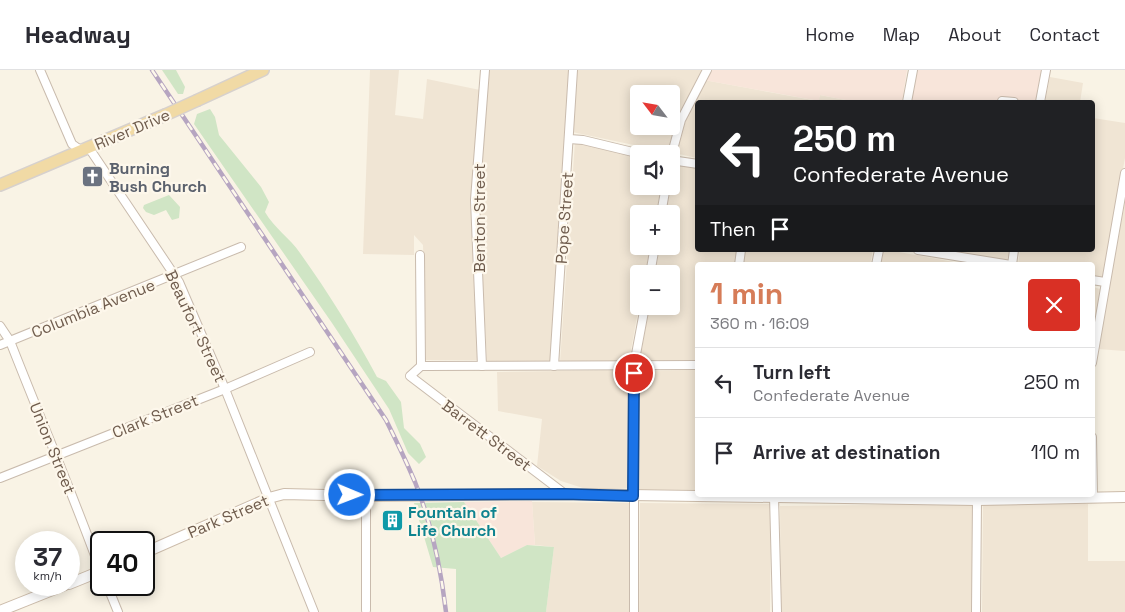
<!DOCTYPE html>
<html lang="en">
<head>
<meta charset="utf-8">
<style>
	:root { --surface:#fff; --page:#f7f7f7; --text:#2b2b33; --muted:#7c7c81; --line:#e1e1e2; --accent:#d67c58 }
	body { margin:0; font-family:"Space Grotesk",sans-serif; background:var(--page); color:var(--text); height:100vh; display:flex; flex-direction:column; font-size:19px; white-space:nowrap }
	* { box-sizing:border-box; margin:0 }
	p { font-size:16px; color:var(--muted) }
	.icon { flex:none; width:28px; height:28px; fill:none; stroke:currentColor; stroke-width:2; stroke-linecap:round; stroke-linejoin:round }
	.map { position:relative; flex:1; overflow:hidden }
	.sheet { position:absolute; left:695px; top:192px; width:400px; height:235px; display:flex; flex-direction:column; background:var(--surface); border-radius:5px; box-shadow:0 2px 12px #0003 }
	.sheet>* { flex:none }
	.top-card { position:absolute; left:695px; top:30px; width:400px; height:152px; border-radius:5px; box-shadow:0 2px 12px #0003; background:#202124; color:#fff; overflow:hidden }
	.needle { width:32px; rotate:301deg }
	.fabs { position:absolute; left:630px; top:15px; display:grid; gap:10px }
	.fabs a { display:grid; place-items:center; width:50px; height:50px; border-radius:5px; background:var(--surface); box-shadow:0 2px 12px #0003; font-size:25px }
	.speed { position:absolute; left:15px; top:461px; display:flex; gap:10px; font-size:25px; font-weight:700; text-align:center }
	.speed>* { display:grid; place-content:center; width:65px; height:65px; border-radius:50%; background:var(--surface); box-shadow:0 2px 12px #0003; line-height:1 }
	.speed small { font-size:12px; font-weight:400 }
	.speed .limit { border:2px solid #111; border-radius:8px; background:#fff; color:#111 }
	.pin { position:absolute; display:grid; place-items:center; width:42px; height:42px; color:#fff; margin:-21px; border:2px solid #fff; border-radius:50%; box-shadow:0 1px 5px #0007 }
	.me { position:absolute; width:55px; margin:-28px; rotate:91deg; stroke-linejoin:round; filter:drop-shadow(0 0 4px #0008) }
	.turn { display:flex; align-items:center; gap:18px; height:105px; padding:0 15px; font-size:22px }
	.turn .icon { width:65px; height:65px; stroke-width:2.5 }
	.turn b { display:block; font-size:35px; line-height:42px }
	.then { display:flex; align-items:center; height:48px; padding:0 15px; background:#0003; gap:10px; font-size:19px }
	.round { display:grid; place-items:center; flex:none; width:52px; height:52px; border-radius:5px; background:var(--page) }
	.summary { display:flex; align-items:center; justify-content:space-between; height:85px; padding:0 15px }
	h1 { font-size:30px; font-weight:700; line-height:38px; color:var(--accent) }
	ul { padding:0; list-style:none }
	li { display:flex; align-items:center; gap:15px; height:70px; padding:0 15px; border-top:1px solid var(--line) }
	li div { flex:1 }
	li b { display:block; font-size:19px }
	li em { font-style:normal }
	header { display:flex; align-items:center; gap:30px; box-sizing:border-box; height:70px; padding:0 25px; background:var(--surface); border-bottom:1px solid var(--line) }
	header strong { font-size:24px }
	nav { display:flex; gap:28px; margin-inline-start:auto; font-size:18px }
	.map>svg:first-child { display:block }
</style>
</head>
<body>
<header>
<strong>Headway</strong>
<nav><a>Home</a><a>Map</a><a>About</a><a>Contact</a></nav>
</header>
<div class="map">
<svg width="1125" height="542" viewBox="0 0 1125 542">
	<rect width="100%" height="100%" fill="#f9f3e5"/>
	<g fill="#f0e5d4" fill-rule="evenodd">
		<path d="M370,0H399L395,45L423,49L427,9L480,20L481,94L489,0H569L552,291L487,292L481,182L480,290H426L423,175L414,165V185L363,184Z"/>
		<path d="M576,0H702L667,82L572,62ZM639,24H671V56H639Z"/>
		<path d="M1050,7L1083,13L1080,32H1045Z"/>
		<path d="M704,10L818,31L820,25L856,32H698L697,88L674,83L687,48Z"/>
		<path d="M1093,48L1125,53V88L1103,207L1093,206L1092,195L1018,194L1020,180H1092Z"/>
		<path d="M575,71L639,86V116H661L656,144H639V176H650L645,204H639V236L629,291L560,292Z"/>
		<path d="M674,93L697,98L698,180H738L735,195H698L697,291H640L649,236H671V204H655L660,176H671V144H665L671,116Z"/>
		<path d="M1125,132V281L1098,279Z"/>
		<path d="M745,180H873L870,195H742Z"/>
		<path d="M884,180H888L970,195H881Z"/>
		<path d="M932,180H1009L1007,192Z"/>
		<path d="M1093,217L1100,219L1093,271Z"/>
		<path d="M629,300L628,418L589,420L561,411L537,396L542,349L498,341L497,302Z"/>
		<path d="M697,300V420L639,419L638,301Z"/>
		<path d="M532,432L630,433L631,542H546L554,477L535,475Z"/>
		<path d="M640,433L771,434L770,542H639Z"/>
		<path d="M973,434L972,542H781L780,436Z"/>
		<path d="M983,434H1088V491H1125V542H982Z"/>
	</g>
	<g fill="#f8e5da">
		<path d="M708,0H907L902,32H856L820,25L819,31L704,10Z"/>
		<path d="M918,0H1042L1036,32H911Z"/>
		<path d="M532,431L535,475H527L501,488L464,432Z"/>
	</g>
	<g fill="#d0e5c5">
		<path d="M162,0H176L185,17L183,24H178Z"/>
		<path d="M210,39L215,47L219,65L261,117L269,132L265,142C274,158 290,168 300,183C328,222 354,264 377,307L386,311L401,332L404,358L420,374L426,387L419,394L408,383L389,339L332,253L194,54L197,44Z"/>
		<path d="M169,125L180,137L179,148L172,150L166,140L154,145L146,142L143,138L144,135Z"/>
		<path d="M464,432L501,488L527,475L554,477L546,542H456V499L433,497L414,433Z"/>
	</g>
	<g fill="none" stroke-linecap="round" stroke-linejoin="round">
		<defs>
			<g id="street">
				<path d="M40,0L72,74L79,79L89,78L179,212L225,319L314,542"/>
				<path d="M1002,31L1014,32"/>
				<path d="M907,32L913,0"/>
				<path d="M1040,32L1046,0"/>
				<path d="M569,69L583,70L641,84"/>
				<path d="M671,87L681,50L707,0"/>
				<path d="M671,90L698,94"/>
				<path d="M661,144L666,116"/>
				<path d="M918,180L1011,195"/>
				<path d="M420,185L421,296"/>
				<path d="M739,195L741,180"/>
				<path d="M876,195L879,180"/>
				<path d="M1012,195L1014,180"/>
				<path d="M650,204L655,176"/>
				<path d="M1092,210L1105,212"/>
				<path d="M0,256L10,271C40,348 73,424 101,502"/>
				<path d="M0,275L241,177"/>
				<path d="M1092,293L1125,103"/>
				<path d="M482,296L475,130L485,0"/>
				<path d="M554,296L573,0"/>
				<path d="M1092,367L1093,427"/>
				<path d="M0,408L225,319L310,282"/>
				<path d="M565,424L410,306L421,296L698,295"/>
				<path d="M366,426V540"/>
				<path d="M774,426L777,542"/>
				<path d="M107,515L118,542"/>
				<path d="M634,542V295L645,236"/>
				<path d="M976,542L977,430"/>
			</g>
			<g id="secondary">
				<path d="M144,483L269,428L284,424L366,426L565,424L977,430L1125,427"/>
				<path d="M69,514L101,501"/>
				<path d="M0,541L65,515"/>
			</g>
			<g id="primary">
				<path d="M198,30L263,0"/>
				<path d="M0,115L165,45"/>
			</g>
		</defs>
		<use href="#street" stroke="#c9bbad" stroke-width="10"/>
		<use href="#secondary" stroke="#ccbcab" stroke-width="12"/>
		<use href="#primary" stroke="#d7d1cd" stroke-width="14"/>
		<use href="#street" stroke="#fff" stroke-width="8"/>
		<use href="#secondary" stroke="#fff" stroke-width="10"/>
		<use href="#primary" stroke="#f1daa5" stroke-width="11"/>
		<defs>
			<path id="rail" d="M152,0L386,350C396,370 406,391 415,412C431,452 441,499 446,542"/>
		</defs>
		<use href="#rail" stroke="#b6a5c1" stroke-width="4.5"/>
		<use href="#rail" stroke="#fdf7eb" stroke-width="2.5" stroke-dasharray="8" stroke-linecap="butt"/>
		<defs>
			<path id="primary-bridge" d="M165,45L198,30"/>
		</defs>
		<use href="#primary-bridge" stroke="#d7d1cd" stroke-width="14" stroke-linecap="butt"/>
		<use href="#primary-bridge" stroke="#f1daa5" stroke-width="11"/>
	</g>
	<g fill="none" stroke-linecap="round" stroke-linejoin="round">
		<defs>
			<path id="route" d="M350,425L565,424L633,426L634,303"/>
		</defs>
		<use href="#route" stroke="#114b97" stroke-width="12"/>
		<use href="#route" stroke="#1a73e8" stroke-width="9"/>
	</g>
	<defs>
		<symbol id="church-square" viewBox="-11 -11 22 22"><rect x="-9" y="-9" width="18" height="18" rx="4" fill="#6b7280" stroke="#fdf7eb"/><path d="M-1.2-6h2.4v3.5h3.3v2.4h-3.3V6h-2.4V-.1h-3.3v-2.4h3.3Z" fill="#fff"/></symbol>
		<symbol id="building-square" viewBox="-11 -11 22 22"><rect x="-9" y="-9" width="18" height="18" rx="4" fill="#0f9aa8" stroke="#fdf7eb"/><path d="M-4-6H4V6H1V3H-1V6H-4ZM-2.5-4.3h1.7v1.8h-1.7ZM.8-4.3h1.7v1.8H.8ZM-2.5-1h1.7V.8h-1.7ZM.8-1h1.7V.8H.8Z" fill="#fff"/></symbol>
	</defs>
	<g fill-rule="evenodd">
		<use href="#church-square" x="80" y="94" width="25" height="25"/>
		<use href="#building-square" x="380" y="438" width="25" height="25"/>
	</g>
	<g text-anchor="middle" stroke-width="4.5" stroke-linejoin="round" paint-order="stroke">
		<g font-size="16" fill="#6f5c4d" stroke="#fdf7eb">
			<text transform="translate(132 59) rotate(-23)" y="6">River Drive</text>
			<text transform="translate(479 148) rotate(-90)" y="6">Benton Street</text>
			<text transform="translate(564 148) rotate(-86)" y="6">Pope Street</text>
			<text transform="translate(93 238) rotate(-22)" y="6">Columbia Avenue</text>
			<text transform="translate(196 256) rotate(65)" y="6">Beaufort Street</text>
			<text transform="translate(155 346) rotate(-22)" y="6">Clark Street</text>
			<text transform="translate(487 365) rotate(37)" y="6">Barrett Street</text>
			<text transform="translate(53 378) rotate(68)" y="6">Union Street</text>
			<text transform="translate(228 446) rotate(-23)" y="6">Park Street</text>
		</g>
		<g font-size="16" font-weight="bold" fill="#5b616d" stroke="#fdf7eb" text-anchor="start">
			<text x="109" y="104">Burning<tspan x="109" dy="18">Bush Church</tspan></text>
		</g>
		<g font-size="16" font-weight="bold" fill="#0d838f" stroke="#fdf7eb" text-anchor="start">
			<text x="408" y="448">Fountain of<tspan x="408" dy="18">Life Church</tspan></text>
		</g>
	</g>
</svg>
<div class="fabs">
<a><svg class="needle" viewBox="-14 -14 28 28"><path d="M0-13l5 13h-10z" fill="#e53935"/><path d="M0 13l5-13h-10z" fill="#7c7c81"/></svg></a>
<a><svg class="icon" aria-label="sound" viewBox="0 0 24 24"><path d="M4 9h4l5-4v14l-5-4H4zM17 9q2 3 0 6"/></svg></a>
<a>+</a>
<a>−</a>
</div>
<div class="speed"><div>37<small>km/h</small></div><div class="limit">40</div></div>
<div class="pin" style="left:634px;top:303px;background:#d93025"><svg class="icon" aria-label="arrive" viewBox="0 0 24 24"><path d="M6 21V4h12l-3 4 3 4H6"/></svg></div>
<svg class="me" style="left:350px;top:425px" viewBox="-20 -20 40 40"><circle r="17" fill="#1a73e8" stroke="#fff" stroke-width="3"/><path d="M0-11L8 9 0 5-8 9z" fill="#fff"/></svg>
<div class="top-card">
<div class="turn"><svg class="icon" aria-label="left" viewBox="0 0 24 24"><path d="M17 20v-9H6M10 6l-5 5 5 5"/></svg><div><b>250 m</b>Confederate Avenue</div></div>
<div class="then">Then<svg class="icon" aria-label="arrive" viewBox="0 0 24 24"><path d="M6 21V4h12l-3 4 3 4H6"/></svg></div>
</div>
<section class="sheet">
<div class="summary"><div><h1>1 min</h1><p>360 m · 16:09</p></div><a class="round" style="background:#d93025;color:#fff"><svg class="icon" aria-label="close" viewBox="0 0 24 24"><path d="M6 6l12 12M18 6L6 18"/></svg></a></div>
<ul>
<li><svg class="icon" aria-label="left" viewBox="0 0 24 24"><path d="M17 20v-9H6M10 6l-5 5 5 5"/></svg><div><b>Turn left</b><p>Confederate Avenue</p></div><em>250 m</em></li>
<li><svg class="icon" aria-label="arrive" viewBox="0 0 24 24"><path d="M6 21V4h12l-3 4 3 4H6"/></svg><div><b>Arrive at destination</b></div><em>110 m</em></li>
</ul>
</section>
</div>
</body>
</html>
